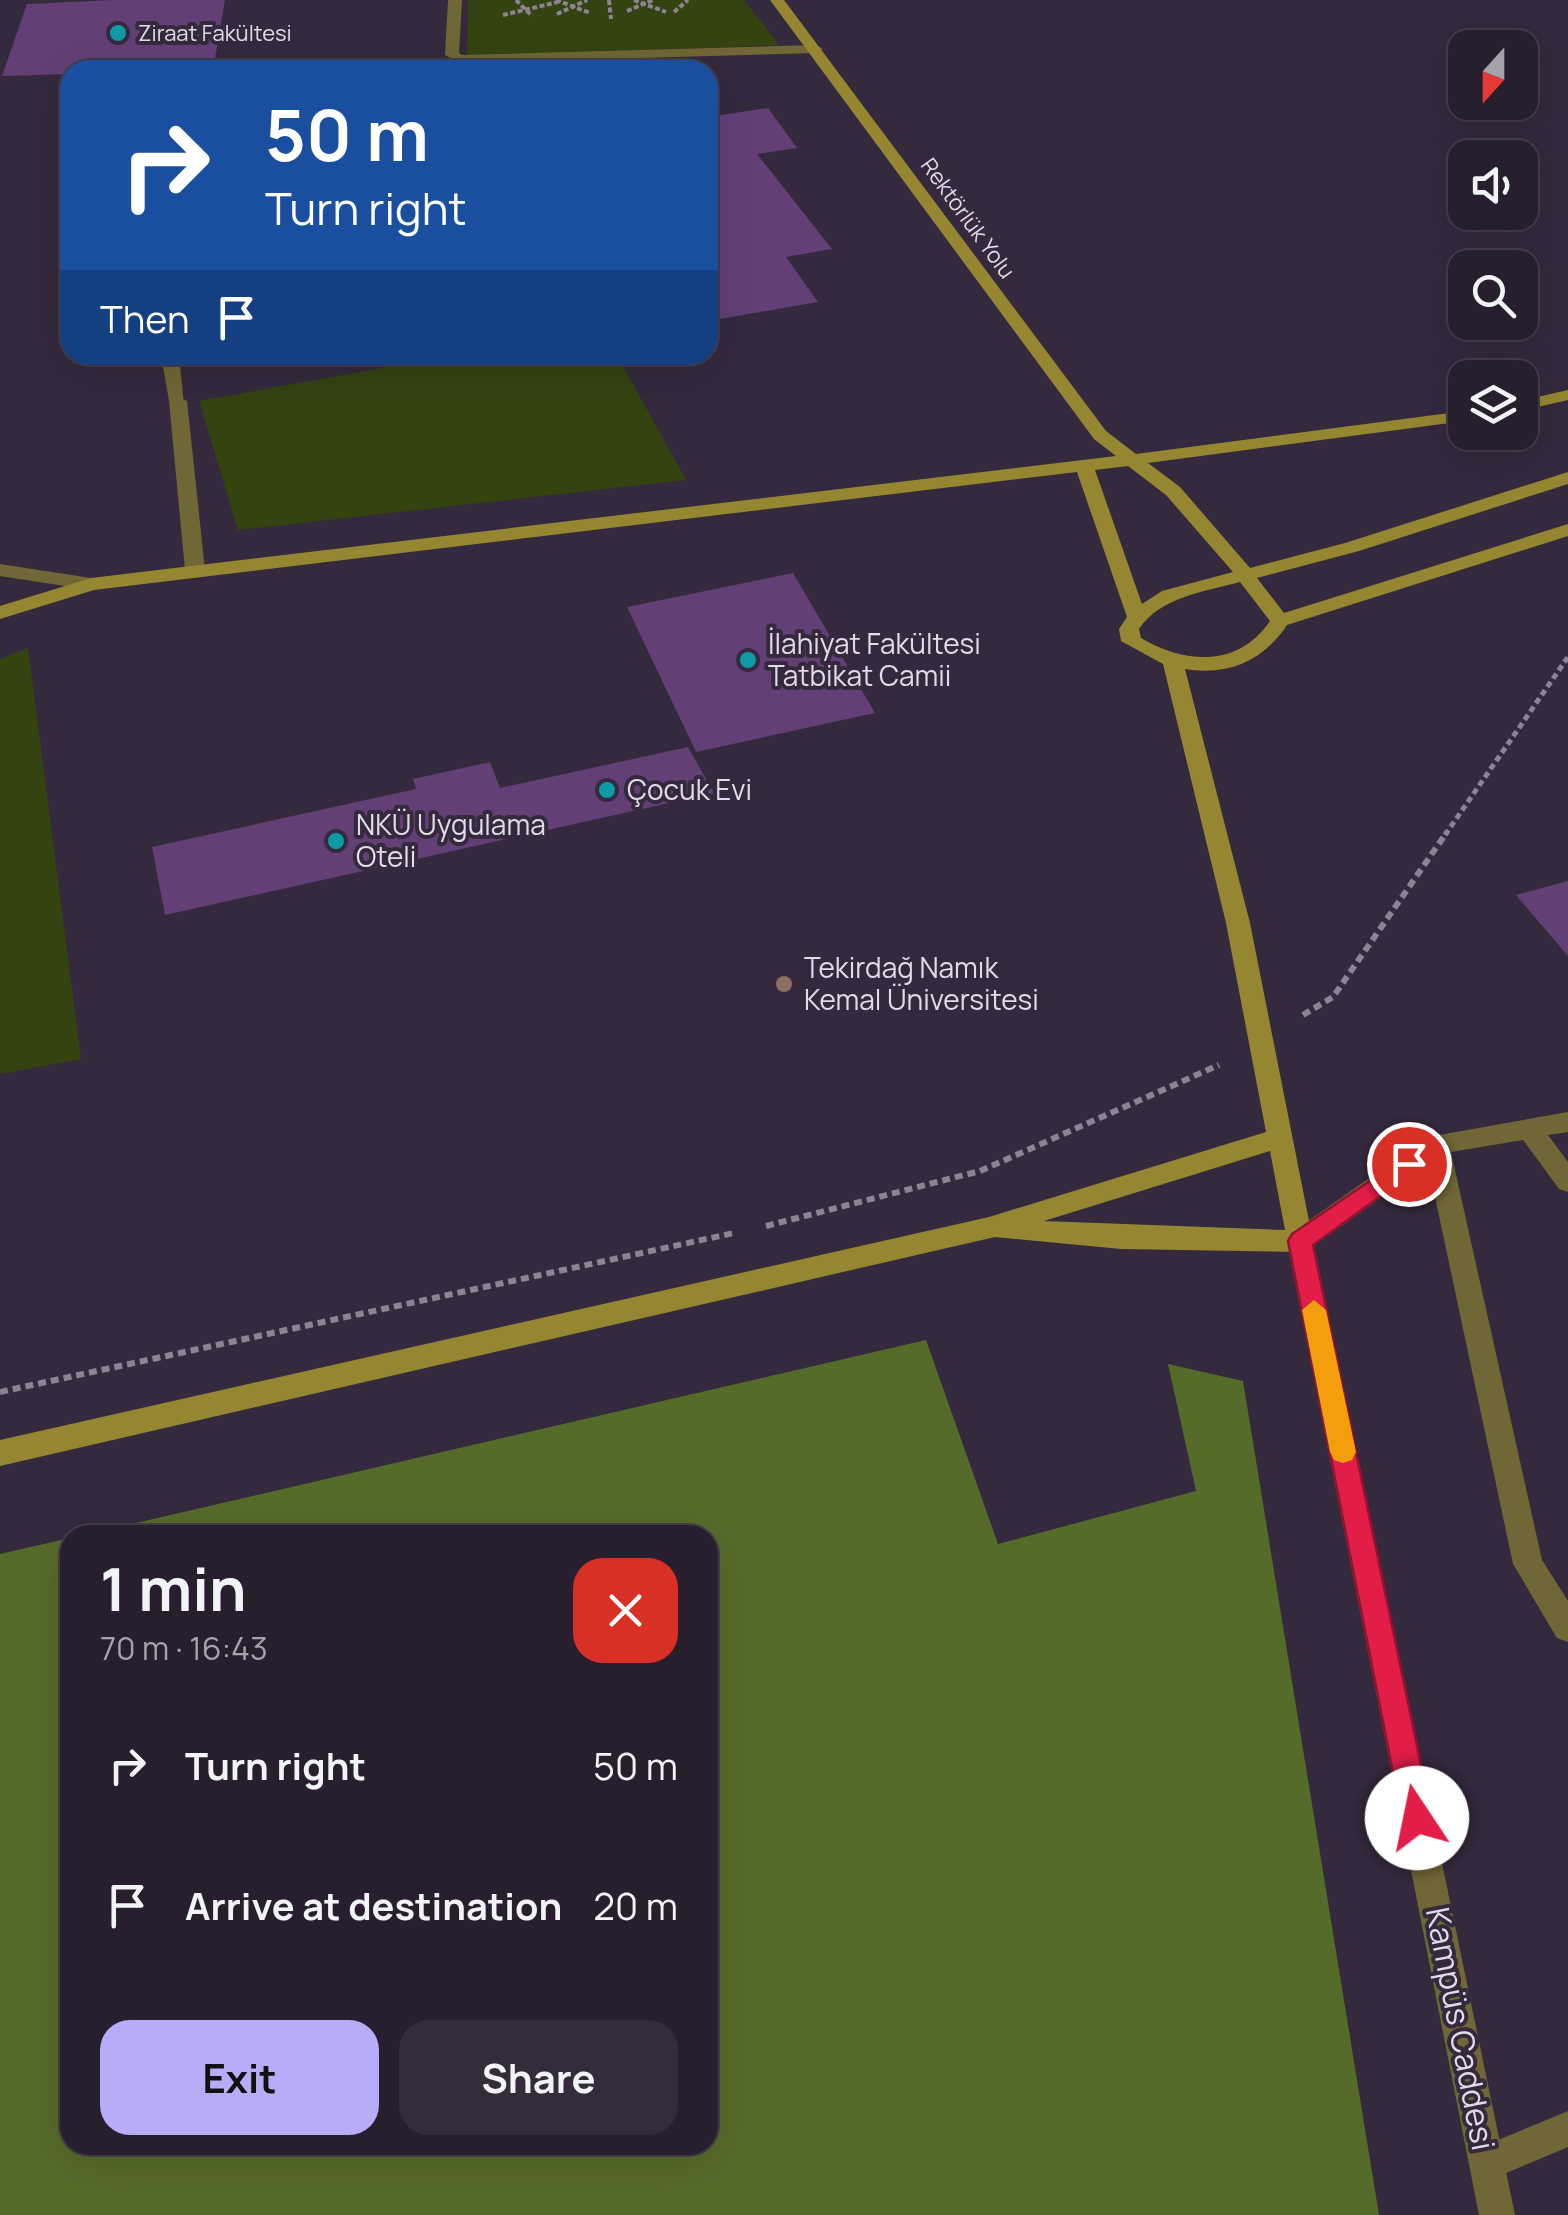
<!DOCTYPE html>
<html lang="en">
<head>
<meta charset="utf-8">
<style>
	:root { --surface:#281f2e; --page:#342c3a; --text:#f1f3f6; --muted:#a5a2aa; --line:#443d4a; --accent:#b8abf7 }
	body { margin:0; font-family:Manrope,sans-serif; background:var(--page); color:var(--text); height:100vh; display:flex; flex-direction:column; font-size:38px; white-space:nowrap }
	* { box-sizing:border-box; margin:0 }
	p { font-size:32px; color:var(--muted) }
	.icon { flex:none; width:55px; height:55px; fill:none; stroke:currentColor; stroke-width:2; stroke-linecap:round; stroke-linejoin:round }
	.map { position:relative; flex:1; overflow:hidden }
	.details { position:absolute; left:60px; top:1525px; width:658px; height:630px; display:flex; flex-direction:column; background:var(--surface); border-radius:30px; box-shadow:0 10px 40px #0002,0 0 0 2px var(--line) }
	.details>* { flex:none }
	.top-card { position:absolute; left:60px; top:60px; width:658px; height:305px; border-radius:30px; box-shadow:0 10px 40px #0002,0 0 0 2px var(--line); background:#1a4fa0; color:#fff; overflow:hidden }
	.needle { width:65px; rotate:201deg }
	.fabs { position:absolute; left:1448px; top:30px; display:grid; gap:20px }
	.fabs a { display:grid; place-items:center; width:90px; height:90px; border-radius:20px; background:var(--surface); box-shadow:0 10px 40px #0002,0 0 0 2px var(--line); font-size:50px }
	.pin { position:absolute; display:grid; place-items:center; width:85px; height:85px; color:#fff; margin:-42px; border:5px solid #fff; border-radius:50%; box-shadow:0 2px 10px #0007 }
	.me { position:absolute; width:110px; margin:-55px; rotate:349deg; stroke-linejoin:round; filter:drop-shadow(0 0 8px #0008) }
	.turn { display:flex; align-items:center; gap:35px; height:210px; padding:0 40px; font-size:45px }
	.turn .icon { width:130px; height:130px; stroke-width:2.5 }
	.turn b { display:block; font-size:70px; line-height:85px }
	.then { display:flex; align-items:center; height:95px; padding:0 40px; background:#0003; gap:20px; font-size:38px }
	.round { display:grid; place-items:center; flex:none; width:105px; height:105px; border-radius:30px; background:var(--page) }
	.head { display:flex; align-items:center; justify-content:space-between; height:170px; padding:0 40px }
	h1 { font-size:60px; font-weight:700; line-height:75px }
	.button { display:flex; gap:20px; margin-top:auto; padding:20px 40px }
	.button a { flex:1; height:115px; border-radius:30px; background:var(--accent); color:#111; font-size:40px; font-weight:700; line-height:115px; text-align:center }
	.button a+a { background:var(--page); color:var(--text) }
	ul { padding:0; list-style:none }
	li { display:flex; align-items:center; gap:30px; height:140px; padding:0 40px }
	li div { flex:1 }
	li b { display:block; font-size:38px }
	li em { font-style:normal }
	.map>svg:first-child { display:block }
</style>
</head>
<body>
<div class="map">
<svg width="1568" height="2215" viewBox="0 0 1568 2215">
	<rect width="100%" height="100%" fill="#35293d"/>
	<g fill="#344411">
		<path d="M468,0H744L779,45L467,57Z"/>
		<path d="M454,355H617L686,480L238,530L199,401Z"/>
		<path d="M28,648L81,1059L0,1074V659Z"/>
	</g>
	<path fill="#556b2a" d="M926,1340L998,1544L1196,1491L1168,1364L1243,1381L1379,2215H0V1554L70,1538V2145H708V1535H84Z"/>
	<g fill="#624076">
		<path d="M113,0H225L213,70H70V74L2,76L27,4Z"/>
		<path d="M302,63V70H218V67Z"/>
		<path d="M708,106L715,116L768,108L797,148L757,154L832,249L786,257L818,302L708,321Z"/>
		<path d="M793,573L875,713L696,752L627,607Z"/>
		<path d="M688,747L714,793L165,915L152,847L416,789L413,779L490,762L500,788Z"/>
		<path d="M1568,881V956L1516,895Z"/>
	</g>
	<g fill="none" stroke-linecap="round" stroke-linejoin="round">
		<g stroke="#8d8393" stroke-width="4" stroke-dasharray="5 2.5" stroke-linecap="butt">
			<path d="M516,0L532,16"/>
			<path d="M556,0L590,13"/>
			<path d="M609,0L611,19"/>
			<path d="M634,0L666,12"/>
			<path d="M627,11L653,0"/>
			<path d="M674,12L688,0"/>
			<path d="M557,14L587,0"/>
			<path d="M503,15L558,2"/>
		</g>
		<path stroke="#8d8393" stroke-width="5" stroke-dasharray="6 4" stroke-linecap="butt" d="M1445,835L1568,657"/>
		<g stroke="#8d8393" stroke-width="6" stroke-dasharray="8 5" stroke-linecap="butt">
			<path d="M1303,1015L1333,997L1447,832"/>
			<path d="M766,1226L980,1171L1219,1065"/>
			<path d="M0,1392L734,1233"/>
		</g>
		<g fill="#706736" fill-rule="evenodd">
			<path d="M448,0H462L459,53L462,55L816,45L823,49L816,53L460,63L445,55Z"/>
			<path d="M161,355H179L184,405L169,401Z"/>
			<path d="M1568,1112V1132L1548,1135L1568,1162V1192L1559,1189L1523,1140L1451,1152L1542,1560L1568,1601V1642L1557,1638L1513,1564L1428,1164L1309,1249L1300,1252L1291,1249L1287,1241L1291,1233L1428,1137Z"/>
			<path d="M1568,2111V2147L1487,2181L1474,2176L1469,2163L1474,2150Z"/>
		</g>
		<g fill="#706736" fill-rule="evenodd">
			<path d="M178,396L187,401L205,570L195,576L185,570L169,401Z"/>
			<path d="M0,564L91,578L101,584L91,590L0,576Z"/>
			<path d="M1300,1230L1309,1233L1313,1241L1515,2215H1479L1287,1241L1291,1233Z"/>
		</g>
		<g fill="#958632" fill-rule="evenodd">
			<path d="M770,0H784L1106,431L1136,454L1465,411V421L1148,463L1180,487L1250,568L1345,543L1568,472V484L1359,551L1257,578L1284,613L1568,524V536L1287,625C1263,661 1228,676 1185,669L1250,923L1313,1241L1309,1249L1300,1252L1121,1249L995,1237L0,1466V1440L989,1217L1266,1132L1226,923L1163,664L1121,641L1119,629L1127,617L1077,472L94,590L0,619V606L91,578L1116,456L1094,439ZM1128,466L1166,495L1233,572L1162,591L1142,604L1095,470ZM1240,582L1270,621C1238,668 1185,664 1141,638L1139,629C1160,597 1206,591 1240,582ZM1270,1151L1285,1230L1044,1221Z"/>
			<path d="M1568,390V400L1520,411V401Z"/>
		</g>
	</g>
	<path fill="#e11d48" stroke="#92132f" stroke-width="2.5" d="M1409,1154L1421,1164L1417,1170L1313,1245L1432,1818L1427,1828L1417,1832L1407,1828L1402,1818L1288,1241L1292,1234Z"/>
	<path fill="#f59e0b" d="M1314,1300L1326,1310L1356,1452L1352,1460L1343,1463L1334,1460L1330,1452L1302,1310Z"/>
	<g fill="#0f9aa8" stroke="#35293d" stroke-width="4">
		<circle cx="118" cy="33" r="10"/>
		<circle cx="748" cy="660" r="10"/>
		<circle cx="607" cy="790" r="10"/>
		<circle cx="336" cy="841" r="10"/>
	</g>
	<circle fill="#8d6e63" stroke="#35293d" stroke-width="4" cx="784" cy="984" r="10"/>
	<g text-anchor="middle" stroke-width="8" stroke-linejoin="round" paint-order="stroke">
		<g font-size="22" fill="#e3dbe8" stroke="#35293d" text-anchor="start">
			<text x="138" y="41">Ziraat Fakültesi</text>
		</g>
		<g font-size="22" fill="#e3dbe8" stroke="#35293d">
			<text transform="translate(968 218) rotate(54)" y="8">Rektörlük Yolu</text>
		</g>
		<g font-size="28" fill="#e3dbe8" stroke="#35293d" text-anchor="start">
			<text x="768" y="654">İlahiyat Fakültesi<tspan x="768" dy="32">Tatbikat Camii</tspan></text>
			<text x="627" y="800">Çocuk Evi</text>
			<text x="356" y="835">NKÜ Uygulama<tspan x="356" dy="32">Oteli</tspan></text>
			<text x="804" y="978">Tekirdağ Namık<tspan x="804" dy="32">Kemal Üniversitesi</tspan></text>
		</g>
		<g font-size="32" fill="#e3dbe8" stroke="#35293d">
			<text transform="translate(1460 2029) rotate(79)" y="11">Kampüs Caddesi</text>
		</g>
	</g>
</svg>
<div class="fabs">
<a><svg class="needle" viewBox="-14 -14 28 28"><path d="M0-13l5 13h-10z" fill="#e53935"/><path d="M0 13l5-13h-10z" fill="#a5a2aa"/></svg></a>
<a><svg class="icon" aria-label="sound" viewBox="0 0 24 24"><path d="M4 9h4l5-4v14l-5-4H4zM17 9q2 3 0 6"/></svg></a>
<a><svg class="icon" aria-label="search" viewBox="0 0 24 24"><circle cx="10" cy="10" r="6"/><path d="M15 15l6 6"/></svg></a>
<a><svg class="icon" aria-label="layers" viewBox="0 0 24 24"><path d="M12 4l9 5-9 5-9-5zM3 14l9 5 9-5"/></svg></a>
</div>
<div class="pin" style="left:1409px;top:1164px;background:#d93025"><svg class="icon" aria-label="arrive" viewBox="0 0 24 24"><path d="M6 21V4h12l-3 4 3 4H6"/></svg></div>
<svg class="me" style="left:1417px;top:1818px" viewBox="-20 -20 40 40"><circle r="19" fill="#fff"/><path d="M0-13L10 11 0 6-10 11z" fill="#e11d48"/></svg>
<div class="top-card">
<div class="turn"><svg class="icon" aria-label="right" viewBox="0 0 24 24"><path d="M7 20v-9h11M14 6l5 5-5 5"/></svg><div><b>50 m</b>Turn right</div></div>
<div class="then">Then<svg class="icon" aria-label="arrive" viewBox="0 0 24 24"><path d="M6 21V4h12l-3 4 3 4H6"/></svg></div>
</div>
<section class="details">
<div class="head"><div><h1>1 min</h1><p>70 m · 16:43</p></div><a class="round" style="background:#d93025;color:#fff"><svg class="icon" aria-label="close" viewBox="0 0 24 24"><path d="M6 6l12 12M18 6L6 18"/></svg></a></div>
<ul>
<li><svg class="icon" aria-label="right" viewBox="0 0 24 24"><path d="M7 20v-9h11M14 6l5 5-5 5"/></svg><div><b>Turn right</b></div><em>50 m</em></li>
<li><svg class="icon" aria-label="arrive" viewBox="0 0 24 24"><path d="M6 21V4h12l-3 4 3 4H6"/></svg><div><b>Arrive at destination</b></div><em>20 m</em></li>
</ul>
<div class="button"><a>Exit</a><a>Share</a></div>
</section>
</div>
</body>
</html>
